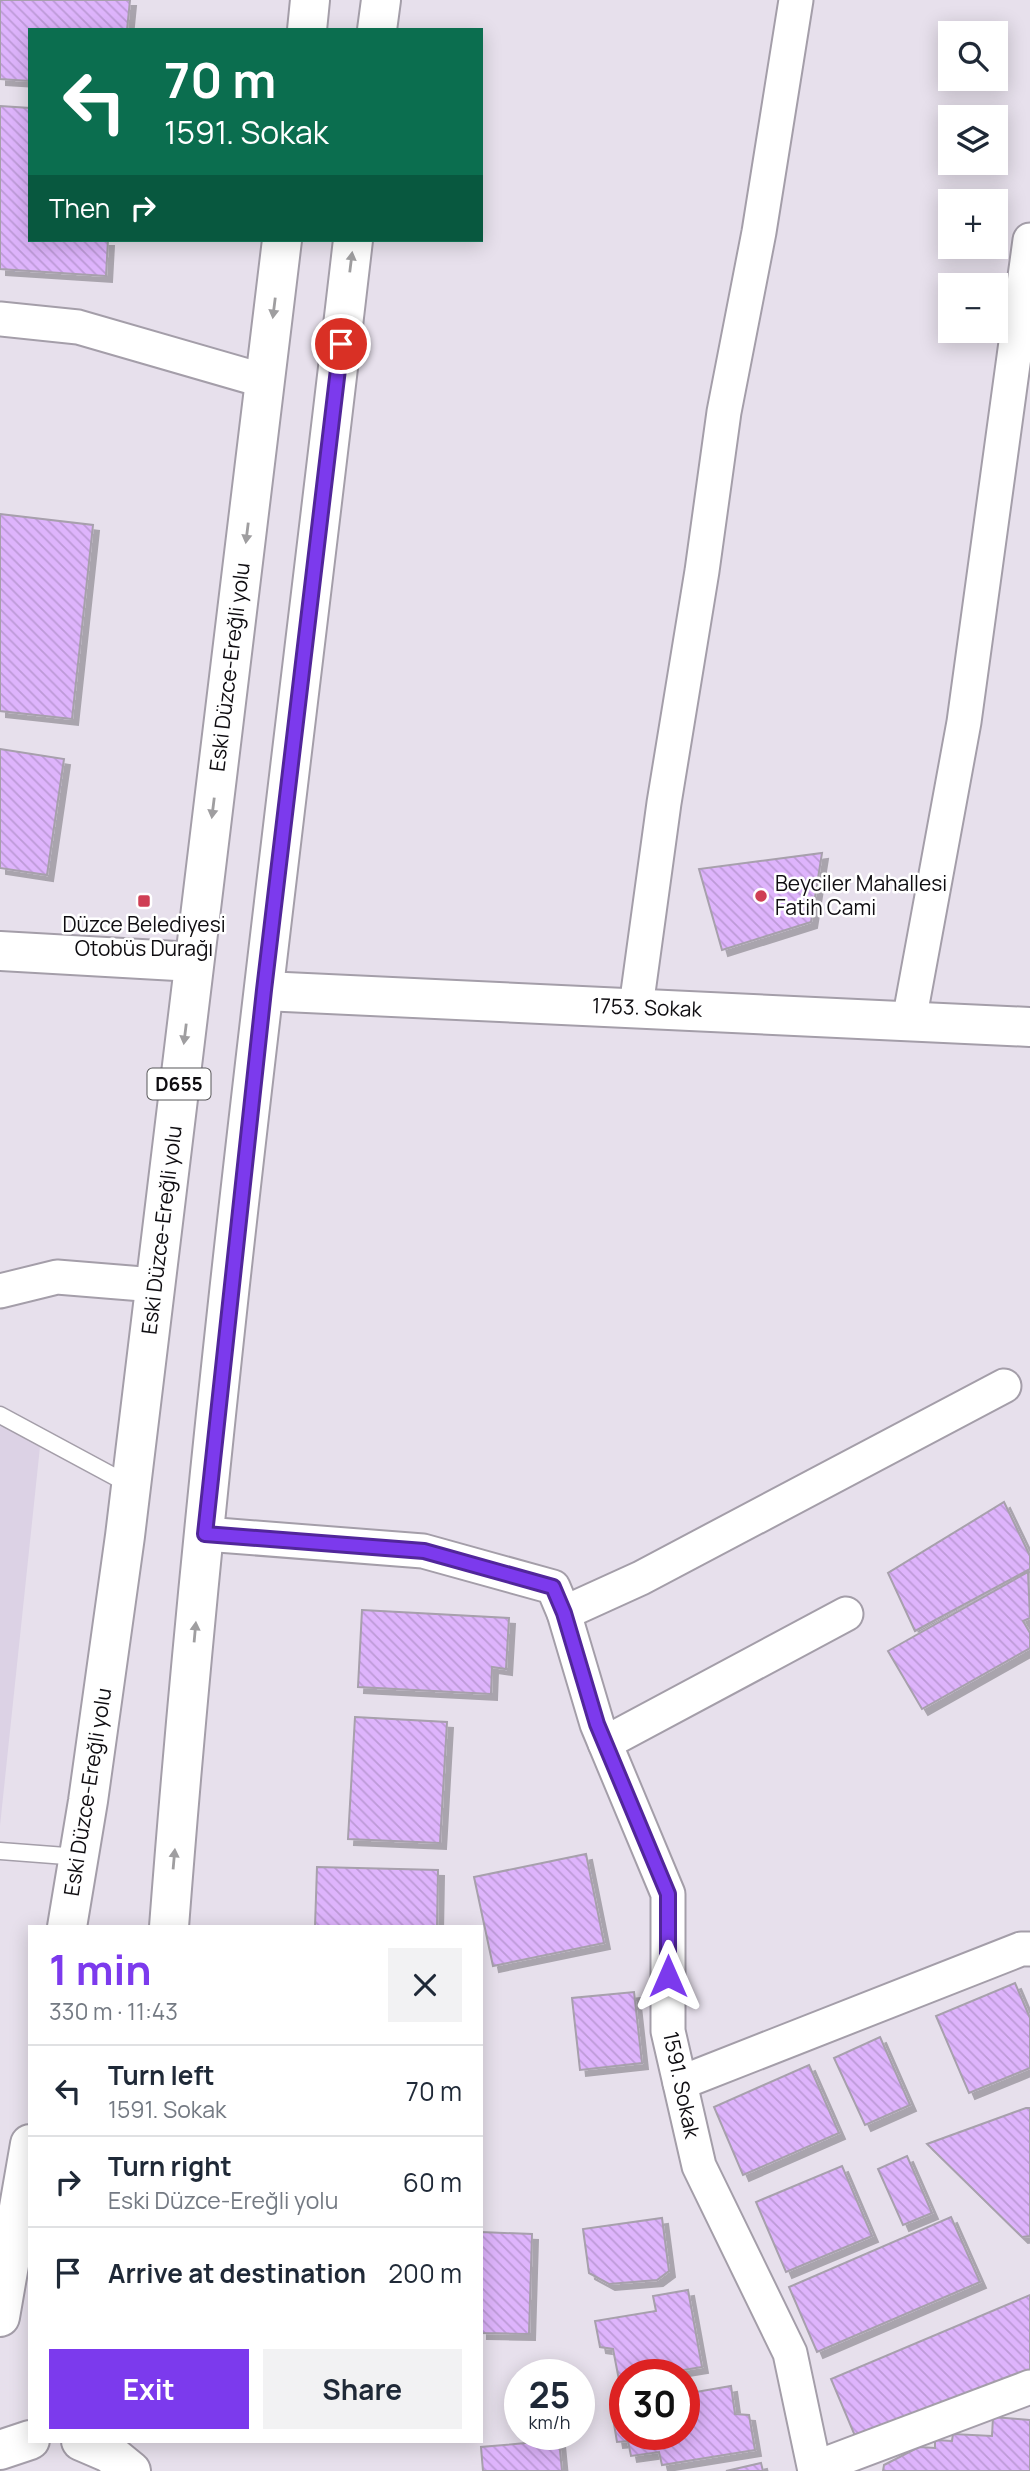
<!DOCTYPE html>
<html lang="en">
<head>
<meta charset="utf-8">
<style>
	:root { --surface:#fff; --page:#f2f2f3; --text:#1f2937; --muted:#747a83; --line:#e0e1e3; --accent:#7c3aed }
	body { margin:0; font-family:Manrope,sans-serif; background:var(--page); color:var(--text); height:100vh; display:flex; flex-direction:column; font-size:26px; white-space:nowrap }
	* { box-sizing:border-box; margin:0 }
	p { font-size:23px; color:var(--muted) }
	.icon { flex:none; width:38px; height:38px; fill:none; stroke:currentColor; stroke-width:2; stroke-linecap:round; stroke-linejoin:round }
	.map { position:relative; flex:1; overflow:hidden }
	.drawer { position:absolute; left:28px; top:1925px; width:455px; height:518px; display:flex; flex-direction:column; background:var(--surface); border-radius:0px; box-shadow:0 4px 18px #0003 }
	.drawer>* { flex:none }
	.banner { position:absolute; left:28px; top:28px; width:455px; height:214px; border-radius:0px; box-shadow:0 4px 18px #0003; background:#0b6e4f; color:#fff; overflow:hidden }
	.buttons { position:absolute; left:938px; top:21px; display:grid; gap:14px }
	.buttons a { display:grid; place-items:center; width:70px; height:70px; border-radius:0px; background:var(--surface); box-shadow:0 4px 18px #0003; font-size:35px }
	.speed { position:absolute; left:504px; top:2359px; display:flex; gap:14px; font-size:35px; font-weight:700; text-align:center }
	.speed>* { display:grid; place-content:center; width:91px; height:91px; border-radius:50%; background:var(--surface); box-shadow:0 4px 18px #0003; line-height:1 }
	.speed small { font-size:18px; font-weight:400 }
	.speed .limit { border:10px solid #d22; background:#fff; color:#111 }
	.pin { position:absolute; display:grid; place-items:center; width:60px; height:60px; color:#fff; margin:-30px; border:4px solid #fff; border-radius:50%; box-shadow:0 2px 7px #0007 }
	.me { position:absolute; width:77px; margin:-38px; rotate:0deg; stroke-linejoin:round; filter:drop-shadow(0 0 5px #0008) }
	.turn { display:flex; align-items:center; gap:24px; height:147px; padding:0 21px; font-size:32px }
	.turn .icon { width:91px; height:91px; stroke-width:2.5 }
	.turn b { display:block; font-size:49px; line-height:60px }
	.then { display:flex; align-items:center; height:66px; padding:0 21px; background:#0003; gap:14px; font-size:26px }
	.round { display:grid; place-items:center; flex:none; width:74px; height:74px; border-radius:0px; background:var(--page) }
	.headline { display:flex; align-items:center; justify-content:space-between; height:119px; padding:0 21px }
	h1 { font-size:42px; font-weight:700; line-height:52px; color:var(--accent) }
	.primary-button { display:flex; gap:14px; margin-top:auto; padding:14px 21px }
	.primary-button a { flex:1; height:80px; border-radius:0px; background:var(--accent); color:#fff; font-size:28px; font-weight:700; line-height:80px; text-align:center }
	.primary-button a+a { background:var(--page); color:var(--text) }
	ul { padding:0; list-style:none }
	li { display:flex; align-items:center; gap:21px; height:91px; padding:0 21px; border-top:2px solid var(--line) }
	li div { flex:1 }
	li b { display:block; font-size:26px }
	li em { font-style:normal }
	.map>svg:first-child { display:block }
</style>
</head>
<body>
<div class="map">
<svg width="1030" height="2471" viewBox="0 0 1030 2471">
	<defs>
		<pattern id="building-back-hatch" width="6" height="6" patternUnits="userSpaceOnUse" patternTransform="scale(1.75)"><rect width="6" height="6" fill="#deb4fc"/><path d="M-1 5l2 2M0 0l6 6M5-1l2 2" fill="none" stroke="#bd9ad7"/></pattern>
		<filter id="shadow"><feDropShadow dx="6" dy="6" stdDeviation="0" flood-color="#0004"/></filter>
	</defs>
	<rect width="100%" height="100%" fill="#e7e0ec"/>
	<path fill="#dcd2e5" d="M0,1420L42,1428L0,1826Z"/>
	<g fill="url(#building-back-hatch)" stroke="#a7a0ac" stroke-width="2" filter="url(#shadow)">
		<path d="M0,0H130L127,30H30V81L0,79Z"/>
		<path d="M0,106L30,108V240H108L106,276L0,269Z"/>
		<path d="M0,514L93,525L72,719L0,711Z"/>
		<path d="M0,749L64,759L47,875L0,868Z"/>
		<path d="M822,853L811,922L722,950L699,869Z"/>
		<path d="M1004,1502L1030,1556V1569L915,1631L888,1573Z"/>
		<path d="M1028,1572L1030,1618L1023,1621L1030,1633V1648L922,1709L888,1651Z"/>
		<path d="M362,1610L509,1618L506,1669L492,1667L491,1694L358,1687Z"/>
		<path d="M355,1717L447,1722L440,1843L348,1839Z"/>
		<path d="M586,1854L604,1943L493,1966L474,1877Z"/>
		<path d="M317,1867L438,1870L437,1927H315Z"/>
		<path d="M1015,1983L1030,2018V2068L969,2093L936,2016Z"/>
		<path d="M634,1992L642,2063L580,2070L572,1998Z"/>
		<path d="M880,2037L910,2105L865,2125L834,2058Z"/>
		<path d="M809,2065L839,2133L743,2175L714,2107Z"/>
		<path d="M1026,2108H1030V2236L1022,2237L927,2144Z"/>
		<path d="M907,2156L932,2213L903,2225L878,2169Z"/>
		<path d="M842,2166L872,2236L786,2272L756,2202Z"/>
		<path d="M951,2217L980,2282L817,2352L789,2287Z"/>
		<path d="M662,2218L669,2271L657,2280L609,2284L589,2273L583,2229Z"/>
		<path d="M481,2232L532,2234L529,2334L481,2333Z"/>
		<path d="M688,2290L702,2367L653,2375H625V2379L619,2380L613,2349L600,2347L595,2321L656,2311L653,2296Z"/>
		<path d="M1030,2295V2371L858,2443L831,2379Z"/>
		<path d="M731,2386L735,2414L749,2415L755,2450L662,2465L659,2452L631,2456L628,2441L617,2442L611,2406L625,2404V2434H684V2394Z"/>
		<path d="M993,2417L1030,2420V2471H883L884,2465L919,2447L935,2448V2440L952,2441L953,2434L992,2436Z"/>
		<path d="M559,2440L562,2471H483L481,2447Z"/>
		<path d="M761,2463L763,2471H726Z"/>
	</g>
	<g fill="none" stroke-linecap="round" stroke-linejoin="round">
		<defs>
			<g id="service">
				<path d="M0,1415L130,1485"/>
				<path d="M0,1851L79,1857"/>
			</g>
			<g id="minor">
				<path d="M0,319L78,327L265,381"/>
				<path d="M636,1007L664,803L702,571L724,412L759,232L796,0"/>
				<path d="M909,1021L964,722L1030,240"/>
				<path d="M0,1291L57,1277L155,1285"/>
				<path d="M205,1534L423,1551L553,1587L564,1613L597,1724L668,1894V2031L699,2166L790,2353L815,2471"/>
				<path d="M564,1613L641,1578L1004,1386"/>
				<path d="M605,1743L846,1614"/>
				<path d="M680,2083L1021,1949H1030"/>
				<path d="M815,2468L1030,2387"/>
			</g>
			<g id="tertiary">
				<path d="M0,951L194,962"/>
				<path d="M264,991L1030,1027"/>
			</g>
			<g id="primary">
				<path d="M307,30L310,0"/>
				<path d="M377,30L381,0"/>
				<path d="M67,1927L88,1801L125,1536L282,240"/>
				<path d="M169,1927C212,1363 288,801 353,240"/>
				<path d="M0,2317L30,2144"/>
				<path d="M81,2441L109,2453L131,2471"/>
				<path d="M0,2450L30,2440"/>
			</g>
		</defs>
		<use href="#service" stroke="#a49ea9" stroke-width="19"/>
		<use href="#minor" stroke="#a49ea9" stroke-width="37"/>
		<use href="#tertiary" stroke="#a49ea9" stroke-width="42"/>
		<use href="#primary" stroke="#a49ea9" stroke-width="42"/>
		<use href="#service" stroke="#fff" stroke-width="16"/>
		<use href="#minor" stroke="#fff" stroke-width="33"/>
		<use href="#tertiary" stroke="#fff" stroke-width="38"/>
		<use href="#primary" stroke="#fff" stroke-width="38"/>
	</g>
	<defs><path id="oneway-solid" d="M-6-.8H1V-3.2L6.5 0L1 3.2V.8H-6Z" transform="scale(1.75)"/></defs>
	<g fill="#9f9ea0">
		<use href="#oneway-solid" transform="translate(351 262) rotate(-83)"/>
		<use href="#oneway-solid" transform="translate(274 308) rotate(97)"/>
		<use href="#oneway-solid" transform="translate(247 533) rotate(97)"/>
		<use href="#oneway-solid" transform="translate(213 808) rotate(97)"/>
		<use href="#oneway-solid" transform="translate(185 1034) rotate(97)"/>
		<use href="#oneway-solid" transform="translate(195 1632) rotate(-85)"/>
		<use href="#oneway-solid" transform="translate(174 1859) rotate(-85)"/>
	</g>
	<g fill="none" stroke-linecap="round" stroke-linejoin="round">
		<defs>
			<path id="route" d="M341,344L264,990L205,1534L424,1551L553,1587L564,1613L597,1724L668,1894V1976"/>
		</defs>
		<use href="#route" stroke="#51269a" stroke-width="18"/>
		<use href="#route" stroke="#7c3aed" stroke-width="12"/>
	</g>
	<g fill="#cf3e54" stroke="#fff" stroke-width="2.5">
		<circle cx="761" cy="896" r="7"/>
		<rect x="137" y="894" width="14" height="14" rx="3.5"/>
	</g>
	<g text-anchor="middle" stroke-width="5" stroke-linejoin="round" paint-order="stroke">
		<rect fill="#fff" stroke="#575658" stroke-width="2" x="147.5" y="1068.5" width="63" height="31" rx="5"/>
		<g font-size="19" font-weight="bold" fill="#0f0d11">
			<text x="179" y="1091">D655</text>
		</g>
		<g font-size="21" fill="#0f0d11" stroke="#fff">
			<text transform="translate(230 667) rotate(-83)" y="7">Eski Düzce-Ereğli yolu</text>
			<text transform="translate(647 1008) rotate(2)" y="7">1753. Sokak</text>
			<text transform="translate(162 1230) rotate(-83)" y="7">Eski Düzce-Ereğli yolu</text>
			<text transform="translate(88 1792) rotate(-81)" y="7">Eski Düzce-Ereğli yolu</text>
			<text transform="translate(681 2085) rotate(78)" y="7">1591. Sokak</text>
		</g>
		<g font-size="21" fill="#0f0d11" stroke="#fff" text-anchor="start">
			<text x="775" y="891">Beyciler Mahallesi<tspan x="775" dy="24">Fatih Cami</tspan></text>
			<text x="144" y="932" text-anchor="middle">Düzce Belediyesi<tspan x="144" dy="24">Otobüs Durağı</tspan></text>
		</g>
	</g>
</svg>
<div class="buttons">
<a><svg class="icon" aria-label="search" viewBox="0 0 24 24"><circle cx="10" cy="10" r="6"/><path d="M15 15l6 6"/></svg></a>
<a><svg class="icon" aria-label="layers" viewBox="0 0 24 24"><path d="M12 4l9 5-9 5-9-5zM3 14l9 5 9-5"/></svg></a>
<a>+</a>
<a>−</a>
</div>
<div class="speed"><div>25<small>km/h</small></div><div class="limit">30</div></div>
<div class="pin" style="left:341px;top:344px;background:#d93025"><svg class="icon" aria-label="arrive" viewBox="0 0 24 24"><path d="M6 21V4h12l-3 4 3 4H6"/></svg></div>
<svg class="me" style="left:668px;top:1976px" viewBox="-20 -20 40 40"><path d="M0-17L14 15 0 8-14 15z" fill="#7c3aed" stroke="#fff" stroke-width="4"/></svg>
<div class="banner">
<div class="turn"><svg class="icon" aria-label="left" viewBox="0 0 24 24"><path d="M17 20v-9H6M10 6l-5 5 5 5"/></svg><div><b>70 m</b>1591. Sokak</div></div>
<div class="then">Then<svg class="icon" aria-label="right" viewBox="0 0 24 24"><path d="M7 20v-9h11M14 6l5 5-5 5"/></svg></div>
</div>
<section class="drawer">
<div class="headline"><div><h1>1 min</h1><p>330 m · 11:43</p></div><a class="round"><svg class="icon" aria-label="close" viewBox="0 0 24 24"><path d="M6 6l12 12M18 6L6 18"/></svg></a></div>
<ul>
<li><svg class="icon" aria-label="left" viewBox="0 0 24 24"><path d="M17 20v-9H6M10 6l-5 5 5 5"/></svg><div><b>Turn left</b><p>1591. Sokak</p></div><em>70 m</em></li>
<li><svg class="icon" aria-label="right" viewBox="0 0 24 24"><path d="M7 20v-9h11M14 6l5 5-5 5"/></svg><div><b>Turn right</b><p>Eski Düzce-Ereğli yolu</p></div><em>60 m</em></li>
<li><svg class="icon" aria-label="arrive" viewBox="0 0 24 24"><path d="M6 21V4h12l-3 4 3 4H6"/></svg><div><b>Arrive at destination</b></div><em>200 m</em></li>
</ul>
<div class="primary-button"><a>Exit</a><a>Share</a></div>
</section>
</div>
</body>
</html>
